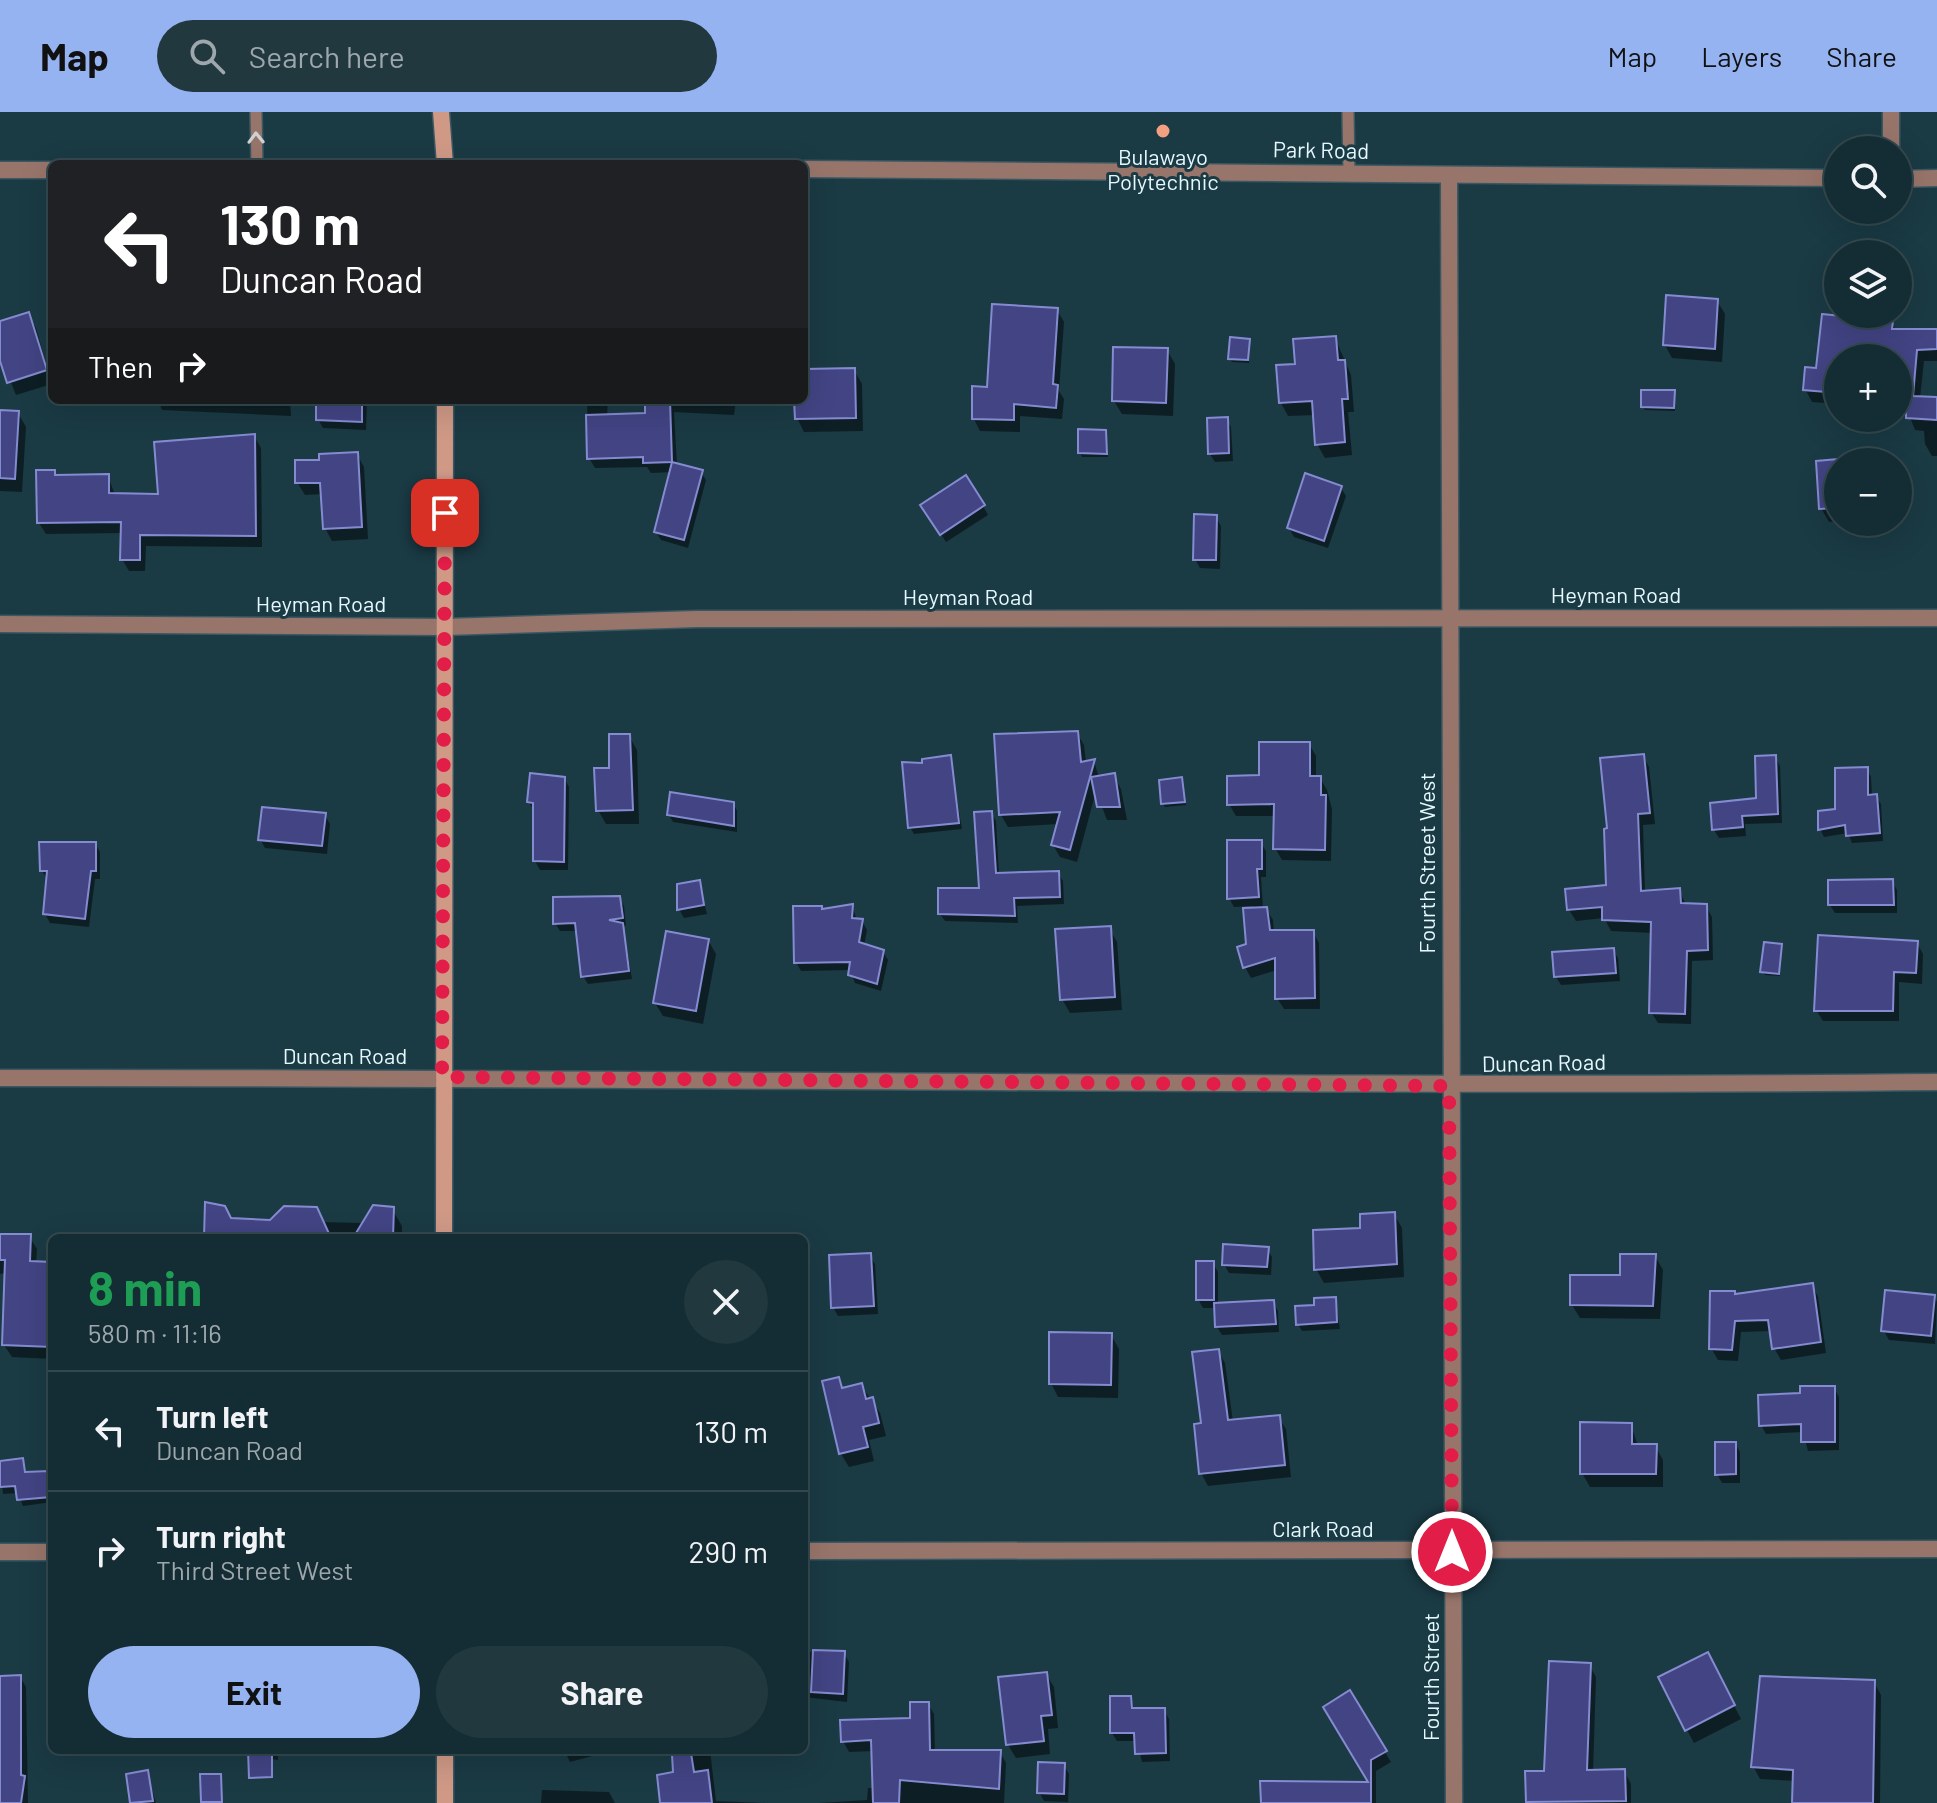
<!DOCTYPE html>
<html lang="en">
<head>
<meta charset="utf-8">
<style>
	:root { --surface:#142c33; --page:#21383f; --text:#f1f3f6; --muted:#9da7ac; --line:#33484e; --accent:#95b2f1 }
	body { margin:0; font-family:Barlow,sans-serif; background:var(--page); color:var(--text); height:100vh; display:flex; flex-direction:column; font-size:30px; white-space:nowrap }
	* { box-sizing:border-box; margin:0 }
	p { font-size:26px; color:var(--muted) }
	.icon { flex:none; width:44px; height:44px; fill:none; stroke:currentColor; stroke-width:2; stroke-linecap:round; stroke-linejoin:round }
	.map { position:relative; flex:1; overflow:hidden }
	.drawer { position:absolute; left:48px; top:1122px; width:760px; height:520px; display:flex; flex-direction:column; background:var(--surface); border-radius:12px; box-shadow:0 8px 32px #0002,0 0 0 2px var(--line) }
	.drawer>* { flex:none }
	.guide { position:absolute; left:48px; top:48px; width:760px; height:244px; border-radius:12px; box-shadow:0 8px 32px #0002,0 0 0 2px var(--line); background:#202124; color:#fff; overflow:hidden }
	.fabs { position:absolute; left:1824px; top:24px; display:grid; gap:16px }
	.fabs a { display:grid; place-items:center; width:88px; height:88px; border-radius:50%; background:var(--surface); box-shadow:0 8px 32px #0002,0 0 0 2px var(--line); font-size:40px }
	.pin { position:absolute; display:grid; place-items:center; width:68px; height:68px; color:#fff; margin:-34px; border-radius:16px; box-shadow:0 4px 12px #0006 }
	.me { position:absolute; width:88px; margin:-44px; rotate:0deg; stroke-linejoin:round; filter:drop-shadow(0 0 6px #0008) }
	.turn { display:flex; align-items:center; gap:28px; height:168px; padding:0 40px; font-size:36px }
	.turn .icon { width:104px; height:104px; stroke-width:2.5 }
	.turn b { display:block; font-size:56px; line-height:68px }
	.then { display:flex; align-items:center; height:76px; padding:0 40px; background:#0003; gap:16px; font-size:30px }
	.round { display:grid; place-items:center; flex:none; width:84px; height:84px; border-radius:42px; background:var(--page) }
	.summary { display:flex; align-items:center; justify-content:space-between; height:136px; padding:0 40px }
	h1 { font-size:48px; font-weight:700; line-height:60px; color:#1e9e55 }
	.button { display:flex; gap:16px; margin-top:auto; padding:16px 40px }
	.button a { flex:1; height:92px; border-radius:48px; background:var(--accent); color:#111; font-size:32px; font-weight:700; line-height:92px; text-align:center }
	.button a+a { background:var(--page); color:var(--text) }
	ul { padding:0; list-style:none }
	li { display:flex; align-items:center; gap:24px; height:120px; padding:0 40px; border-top:2px solid var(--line) }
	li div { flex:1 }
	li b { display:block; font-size:30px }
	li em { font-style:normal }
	header { display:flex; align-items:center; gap:48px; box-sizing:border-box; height:112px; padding:0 40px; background:var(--accent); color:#111 }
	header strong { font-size:38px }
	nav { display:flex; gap:44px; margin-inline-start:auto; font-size:28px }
	.search { width:560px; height:72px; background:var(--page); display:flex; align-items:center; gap:20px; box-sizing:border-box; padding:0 28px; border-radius:44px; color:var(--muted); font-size:30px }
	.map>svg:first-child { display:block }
</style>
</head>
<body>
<header>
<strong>Map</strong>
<div class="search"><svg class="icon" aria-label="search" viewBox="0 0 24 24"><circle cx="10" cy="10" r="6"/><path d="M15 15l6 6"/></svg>Search here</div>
<nav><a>Map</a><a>Layers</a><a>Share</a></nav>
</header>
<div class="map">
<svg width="1937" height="1691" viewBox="0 0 1937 1691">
	<rect width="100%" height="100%" fill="#1a3a44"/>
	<g fill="#0007">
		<path d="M1717,189L1725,202L1722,250L1672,246L1665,233Z"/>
		<path d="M1057,198L1064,210L1059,279L1064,287L1062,307L1020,304V320L980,319L974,307L989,277Z"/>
		<path d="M28,202L36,216L52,272L16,283L0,243V211Z"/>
		<path d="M1892,211L1896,219H1937V249H1924L1920,286L1937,287V344H1932L1925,332L1924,319L1915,318L1908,300L1898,299V246H1838V292L1812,290L1805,277L1818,258Z"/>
		<path d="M1335,226L1351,263L1354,300H1348L1352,343L1325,346L1317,332L1315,303L1288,304L1281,291L1297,253Z"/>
		<path d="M1249,228V251L1232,250L1230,246Z"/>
		<path d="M1167,238L1175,252L1173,304L1122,302L1114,289Z"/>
		<path d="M854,258L862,272L863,319L804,320L797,306L796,288H804V259Z"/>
		<path d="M1673,280L1675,299L1645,298L1643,295Z"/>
		<path d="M158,288H290L291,304L162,298Z"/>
		<path d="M318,288H371L367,289L366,318L323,316L318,307Z"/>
		<path d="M562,288H608L607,304L647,303V288H736L734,303L674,300L677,353L701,360L706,368L688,436L661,428L656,420L672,360L651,361L647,355L595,356L589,346L587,291Z"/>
		<path d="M0,300L18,301L26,315L22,380L0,379Z"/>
		<path d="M1226,307L1231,315L1233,349L1215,350L1210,342Z"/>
		<path d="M1105,320L1108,345H1082L1080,341Z"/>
		<path d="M254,324L261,336L262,435L146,434L145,459H129L122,447V421L46,422L39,411L54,360L57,365L108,364L115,383L160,384Z"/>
		<path d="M357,342L364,355L368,427L332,429L325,416L323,382L305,383L297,370L321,350Z"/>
		<path d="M1889,346L1891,350H1838V409L1829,410L1821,396L1818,350Z"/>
		<path d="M1341,376L1346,384L1328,436L1294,425L1289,416Z"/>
		<path d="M923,393L983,394L988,403L946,430Z"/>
		<path d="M1216,405L1221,414L1220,457L1200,456L1195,447Z"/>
		<path d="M1077,621L1084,633L1086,651L1094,649L1099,666L1113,663L1121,677L1127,708H1107L1096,679L1077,750L1060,745L1053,733L1059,712L1008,715L1001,703Z"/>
		<path d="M629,624L637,638L639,712H606L598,698L611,658Z"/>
		<path d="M1309,632L1316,644V666H1320L1327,678L1332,697L1331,749L1282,748L1275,736L1276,704H1236L1229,692Z"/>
		<path d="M1643,644L1649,655L1655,712L1643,713L1645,780L1679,778L1686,793L1706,794L1712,805L1713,848L1692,849L1691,912L1658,911L1651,900L1653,821L1611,819L1604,806L1576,809L1569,798L1609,775Z"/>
		<path d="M1775,645L1780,654L1782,711L1745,712L1746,724L1719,726L1714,718L1712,693L1758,688Z"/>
		<path d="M950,646L962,717L914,722L910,715L923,653Z"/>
		<path d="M1867,657L1871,665L1872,685L1876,684L1881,692L1883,729L1852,731L1848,721L1824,725L1820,717Z"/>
		<path d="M564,666L569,675L568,758H540L535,749L534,699L529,690Z"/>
		<path d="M1181,667L1186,693L1165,695L1163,692Z"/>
		<path d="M733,691L737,699V720L673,710L669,703Z"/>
		<path d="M991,701L996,709L999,763L1058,761L1063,769L1064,792L1017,794L1018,811L945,809L940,802L981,778Z"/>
		<path d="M325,703L330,712L327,742L265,736L260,727Z"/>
		<path d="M1260,730L1266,739V765H1261L1263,797H1266L1273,808L1274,820H1313L1319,831L1320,897H1284L1277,886V858L1251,866L1245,855L1253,794L1234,795L1229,786Z"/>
		<path d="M95,732L100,740V767H95L89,815L50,811L45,802L47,767L42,759Z"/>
		<path d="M1892,769L1897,778V801H1835L1830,793Z"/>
		<path d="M699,771L707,802L684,806L679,797Z"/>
		<path d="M619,786L624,794L626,814H623L632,867L588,872L583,864L578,819H560L555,811Z"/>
		<path d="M852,794L857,808L862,809L867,818L864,834L883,840L888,848L881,879L855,871L850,858L801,859L796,850L823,799Z"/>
		<path d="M1109,816L1117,830L1122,898L1070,901L1062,887Z"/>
		<path d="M708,828L716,842L703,912L663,904L655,891Z"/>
		<path d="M1917,831L1923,842L1922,872L1899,870V909H1823L1816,898Z"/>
		<path d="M1780,834V864L1765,863L1762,859Z"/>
		<path d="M1613,838L1618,846L1620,869L1561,873L1556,865Z"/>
		<path d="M392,1097L402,1114V1126H206L231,1108L364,1111Z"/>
		<path d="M1394,1102L1402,1116L1404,1165L1324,1171L1316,1157L1362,1118Z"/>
		<path d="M0,1124H29L37,1137L36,1151L52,1152V1247L12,1245L4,1233L7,1161L0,1162Z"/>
		<path d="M1267,1137L1272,1145L1271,1163L1229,1161L1224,1152Z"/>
		<path d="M870,1144L875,1152L878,1202L838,1204L833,1195Z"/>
		<path d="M1655,1144L1663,1158L1660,1207L1580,1206L1572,1193Z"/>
		<path d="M1213,1151L1218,1160V1193L1273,1190L1278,1199L1279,1220L1222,1223L1217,1215L1216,1196H1203L1198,1187Z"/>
		<path d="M1811,1173L1818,1184L1826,1241L1781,1248L1774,1236L1772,1219L1741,1220L1738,1249L1718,1248L1711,1236L1736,1184Z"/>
		<path d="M1934,1184L1937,1190L1935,1232L1889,1228L1884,1219Z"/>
		<path d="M1335,1187L1340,1217L1302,1219L1298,1212L1316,1195Z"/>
		<path d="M1111,1223L1119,1237L1118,1286L1058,1285L1051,1271Z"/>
		<path d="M1218,1239L1225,1251L1233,1310L1278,1305L1286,1317L1291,1365L1208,1374L1201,1361L1203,1313Z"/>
		<path d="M838,1267L844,1277L861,1273L880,1301L886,1324L869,1328L874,1349L849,1355L841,1342L824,1270Z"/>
		<path d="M1834,1276L1839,1285V1338L1808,1339L1803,1320L1766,1322L1761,1313L1802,1283Z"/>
		<path d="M1631,1313L1638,1334H1655L1663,1348V1375H1590L1582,1361Z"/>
		<path d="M1735,1332L1740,1340V1371H1722L1717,1362Z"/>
		<path d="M22,1348L27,1362L52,1360V1390L23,1394L18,1381L3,1382L0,1351Z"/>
		<path d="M804,1540L844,1541L849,1550L847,1590L804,1585Z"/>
		<path d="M1589,1553L1596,1565L1593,1660L1624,1659L1631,1672V1691H1529L1546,1661Z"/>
		<path d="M1715,1556L1741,1607L1694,1631L1687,1618Z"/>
		<path d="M1046,1562L1054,1575L1058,1616L1048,1617L1050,1642L1016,1646L1008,1633Z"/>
		<path d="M20,1565L26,1575L28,1691H0V1566Z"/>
		<path d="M1874,1570L1881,1583L1880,1691H1813L1814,1670L1760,1667L1753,1654Z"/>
		<path d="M1349,1581L1391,1650L1376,1659V1691H1263L1262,1671L1371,1672L1325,1595Z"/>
		<path d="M1130,1586L1135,1598H1164L1169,1607L1170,1649L1142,1650L1137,1629H1117L1112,1621Z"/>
		<path d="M928,1592L934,1602L935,1640H1000L1006,1651L1004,1691H819L867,1688L868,1676H874V1639L849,1640L843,1629L912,1608Z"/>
		<path d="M207,1638H278V1648Z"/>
		<path d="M564,1638H595L596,1643L570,1650Z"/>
		<path d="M690,1638H710L716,1689L766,1691H663Z"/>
		<path d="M1064,1653L1069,1662L1068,1690L1044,1689L1039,1680Z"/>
		<path d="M147,1660L156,1691H132L128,1663Z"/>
		<path d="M220,1664L223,1691H204L203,1690Z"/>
		<path d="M542,1678L609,1680L615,1691H541Z"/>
	</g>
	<g fill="#424484" stroke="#858bd1" stroke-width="2">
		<path d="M1666,183L1718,187L1715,237L1663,233Z"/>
		<path d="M992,192L1058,196L1053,272L1058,273L1056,296L1014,292V308L972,307V274L987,275Z"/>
		<path d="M29,200L47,258L7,271L0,249V209Z"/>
		<path d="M1822,202L1893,209L1892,217H1937V237L1917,238L1913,284L1937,285V308L1906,306V299H1898V246H1838V281L1803,278L1805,255L1816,256Z"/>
		<path d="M1336,224L1338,248H1345L1348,287H1342L1345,330L1315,333L1312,289L1279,291L1276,253L1295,252L1293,227Z"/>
		<path d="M1230,225L1250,227L1248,248L1228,247Z"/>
		<path d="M1113,235L1168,236L1166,291L1112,289Z"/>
		<path d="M855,256L856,306L795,307L794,288H804V257Z"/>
		<path d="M1641,278H1675L1674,296L1641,295Z"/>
		<path d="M316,288H362V310L316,308Z"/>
		<path d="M645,288H670L672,350L643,351V345L587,347L586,303L645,301Z"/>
		<path d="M0,298L19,299L15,367L0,366Z"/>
		<path d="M1228,305L1229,341L1208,342L1207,306Z"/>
		<path d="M1078,317L1106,318L1107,342L1078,341Z"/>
		<path d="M255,322L256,424L140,423V448H120L121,410L37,411L36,358H55V363L109,362V381L158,382L154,330Z"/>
		<path d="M358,340L362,415L323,417L320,371H295V348H319V342Z"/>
		<path d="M1838,347V396L1819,397L1816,349Z"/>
		<path d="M672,350L703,358L684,428L654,420Z"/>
		<path d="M1305,361L1342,374L1324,429L1287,416Z"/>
		<path d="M966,363L985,393L940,423L920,393Z"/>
		<path d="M1194,402L1217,403L1216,448H1193Z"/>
		<path d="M1078,619L1081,650L1095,647L1070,738L1051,733L1060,700L999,703L994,622Z"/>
		<path d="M609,622H630L633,698L596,699L594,656H609Z"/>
		<path d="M1259,630H1310V664H1321V683H1326L1325,738L1273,737L1274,692L1227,693V664L1259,663Z"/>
		<path d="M1644,642L1650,701L1638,702L1641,779L1680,776L1681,791L1707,792L1708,838L1687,839L1685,902L1649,901L1651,810L1602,808V795L1567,798L1565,777L1606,773L1604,717L1607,716L1600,646Z"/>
		<path d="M951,643L959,711L908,716L902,650L922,651V647Z"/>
		<path d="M1776,643L1778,702L1742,704L1743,715L1712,718L1710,691L1756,686L1755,644Z"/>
		<path d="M1868,655V683L1877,682L1880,721L1846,724L1845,713L1818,718V699L1835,697V656Z"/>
		<path d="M530,661L565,665L564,750L533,749V691L527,690Z"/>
		<path d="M1115,661L1120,695H1097L1091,665Z"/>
		<path d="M1182,665L1185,690L1161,692L1159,668Z"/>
		<path d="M670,680L734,690V714L667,703Z"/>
		<path d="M262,695L326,701L322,734L258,728Z"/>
		<path d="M992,699L996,761L1059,759L1060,785L1014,786L1015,804L938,802V776H979L974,700Z"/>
		<path d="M1227,728H1262V757H1257L1259,785L1227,787Z"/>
		<path d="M39,730H96V759H91L85,807L43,802L47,759H40Z"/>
		<path d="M1893,767L1894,793H1828V768Z"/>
		<path d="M700,768L704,793L677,798V772Z"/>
		<path d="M620,784L623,806L609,808L623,811L629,859L581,865L575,811L553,812V785Z"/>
		<path d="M853,792L852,806L863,807L859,830L884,838L877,872L848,863L850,850L794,851L793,794H822V797Z"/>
		<path d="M1267,795L1270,818H1314L1315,886L1275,887V846L1243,856L1237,835L1246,832L1243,796Z"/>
		<path d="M1111,814L1115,885L1060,888L1055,817Z"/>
		<path d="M666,819L709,827L696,899L653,891Z"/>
		<path d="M1818,823L1918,829L1916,861L1894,860L1893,899H1814Z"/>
		<path d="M1764,830L1782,832L1779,862L1760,860Z"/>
		<path d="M1614,836L1616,861L1554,865L1552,840Z"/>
		<path d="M205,1090L225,1094L231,1106L270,1108L284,1094L317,1095L331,1126H204Z"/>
		<path d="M373,1093L394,1095L393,1126H353Z"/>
		<path d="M1395,1100L1397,1152L1314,1158L1313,1118L1360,1116V1102Z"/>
		<path d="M0,1122H31L30,1149L52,1150V1235L2,1233L5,1148H0Z"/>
		<path d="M1223,1132L1269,1135L1267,1155L1222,1153Z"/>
		<path d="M871,1141L874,1194L831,1196L829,1143Z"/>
		<path d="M1620,1142H1656L1653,1194L1570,1193V1163H1620Z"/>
		<rect x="1196" y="1149" width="18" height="39"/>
		<path d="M1813,1171L1821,1230L1772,1237L1768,1208L1735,1209L1732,1238L1709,1237L1710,1179H1735V1182Z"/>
		<path d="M1885,1178L1935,1183L1931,1224L1881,1219Z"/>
		<path d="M1336,1185L1337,1210L1296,1213L1295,1194L1314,1193V1186Z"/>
		<path d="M1274,1188L1276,1212L1215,1215L1214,1191Z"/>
		<path d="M1049,1220L1112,1221L1111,1273L1049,1272Z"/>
		<path d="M1219,1237L1228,1308L1280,1303L1285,1353L1199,1362L1194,1312L1201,1311L1192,1240Z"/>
		<path d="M839,1265L842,1276L862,1271L866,1287L873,1285L879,1311L863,1315L868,1335L839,1342L822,1269Z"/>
		<path d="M1800,1274H1835V1330H1801V1312L1759,1314L1758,1283L1800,1281Z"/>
		<path d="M1580,1310L1632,1311V1332H1657L1656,1362H1580Z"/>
		<path d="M1715,1330H1736V1362L1715,1363Z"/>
		<path d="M23,1346L25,1360L49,1359L51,1385L17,1388L15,1374L0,1375V1349Z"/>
		<path d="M813,1538L845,1539L843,1582L811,1580Z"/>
		<path d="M1708,1540L1735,1593L1685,1619L1658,1565Z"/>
		<path d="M1549,1549L1591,1551L1587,1658L1625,1657L1626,1689L1526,1690L1525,1659H1544Z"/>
		<path d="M1047,1560L1052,1603L1041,1604L1044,1629L1006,1633L998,1565Z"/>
		<path d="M21,1563V1663L25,1664L21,1691H0V1564Z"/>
		<path d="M1760,1564L1875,1568L1873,1691H1792L1793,1658L1751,1655Z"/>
		<path d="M1350,1578L1387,1639L1371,1648V1691H1261L1260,1669L1368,1670L1323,1595Z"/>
		<path d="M1110,1584H1131L1132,1596H1165L1166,1641L1135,1642L1134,1621H1110Z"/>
		<path d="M910,1590H929L930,1638H1001L999,1677L900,1668L899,1691H873L871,1628L841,1630L840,1608L910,1606Z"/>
		<path d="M248,1638H272V1665L249,1666Z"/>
		<path d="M691,1641L694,1660L708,1658L712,1691H660L657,1663L673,1660L672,1643Z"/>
		<path d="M1038,1650L1065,1651L1064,1682L1037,1681Z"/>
		<path d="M148,1658L153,1689L130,1691L126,1662Z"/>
		<path d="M200,1662H221L222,1690H201Z"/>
	</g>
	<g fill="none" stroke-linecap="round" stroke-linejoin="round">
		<defs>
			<g id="lane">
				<path d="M256,0L257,52"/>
				<path d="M1348,0L1349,60"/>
			</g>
			<g id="street">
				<path d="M1891,0V38"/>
				<path d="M804,57L1838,66"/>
				<path d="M0,58H52"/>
				<path d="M1449,63L1454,1691"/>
				<path d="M1898,67L1937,66"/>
				<path d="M0,512L445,515L697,507L1937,506"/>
				<path d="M0,966C646,965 1291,976 1937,970"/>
				<path d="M804,1439L1937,1437"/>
				<path d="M0,1440H52"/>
			</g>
			<g id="secondary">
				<path d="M441,0L445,52"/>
				<path d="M444,1126L445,288"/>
				<path d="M445,1691V1638"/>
			</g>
		</defs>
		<use href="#lane" stroke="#3b5862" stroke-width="14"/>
		<use href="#street" stroke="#3b5862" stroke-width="19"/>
		<use href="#secondary" stroke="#3b5862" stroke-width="19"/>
		<use href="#lane" stroke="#98756a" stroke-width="11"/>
		<use href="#street" stroke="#98756a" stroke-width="16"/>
		<use href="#secondary" stroke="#cf9986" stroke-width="16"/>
	</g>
	<defs><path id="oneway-chevron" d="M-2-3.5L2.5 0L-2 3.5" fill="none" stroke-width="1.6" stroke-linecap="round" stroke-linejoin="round" transform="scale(2)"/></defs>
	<use stroke="#cfd1d2" href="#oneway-chevron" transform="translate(256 26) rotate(-91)"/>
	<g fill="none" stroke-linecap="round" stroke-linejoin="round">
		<path stroke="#e11d48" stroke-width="14" stroke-dasharray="0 25.2" d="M445,401L442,965L1449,974L1452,1440"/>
	</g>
	<circle fill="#f39f82" stroke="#1a3a44" stroke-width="3" cx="1163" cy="19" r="8"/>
	<g text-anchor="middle" stroke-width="6" stroke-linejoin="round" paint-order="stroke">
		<g font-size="22" fill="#e6f8fe" stroke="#1a3a44">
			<text transform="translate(1321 38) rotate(1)" y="8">Park Road</text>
			<text x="1616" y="491">Heyman Road</text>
			<text x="968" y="493">Heyman Road</text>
			<text x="321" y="500">Heyman Road</text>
			<text transform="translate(1427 751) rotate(-90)" y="8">Fourth Street West</text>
			<text x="345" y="952">Duncan Road</text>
			<text transform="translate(1544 951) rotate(-1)" y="8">Duncan Road</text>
			<text x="1323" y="1425">Clark Road</text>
			<text transform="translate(1431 1565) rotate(-90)" y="8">Fourth Street</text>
		</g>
		<g font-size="22" fill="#e6f8fe" stroke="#1a3a44">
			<text x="1163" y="53">Bulawayo<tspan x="1163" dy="25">Polytechnic</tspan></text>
		</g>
	</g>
</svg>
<div class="fabs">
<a><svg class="icon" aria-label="search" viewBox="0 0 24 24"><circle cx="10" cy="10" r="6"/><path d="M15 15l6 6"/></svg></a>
<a><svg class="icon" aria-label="layers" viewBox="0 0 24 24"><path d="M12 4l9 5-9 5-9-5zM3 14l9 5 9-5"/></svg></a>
<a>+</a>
<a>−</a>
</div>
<div class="pin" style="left:445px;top:401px;background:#d93025"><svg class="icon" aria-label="arrive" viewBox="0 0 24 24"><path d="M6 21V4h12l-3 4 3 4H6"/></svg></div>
<svg class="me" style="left:1452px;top:1440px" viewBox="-20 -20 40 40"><circle r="17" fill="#e11d48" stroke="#fff" stroke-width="3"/><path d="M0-11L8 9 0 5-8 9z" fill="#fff"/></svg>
<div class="guide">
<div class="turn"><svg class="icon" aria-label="left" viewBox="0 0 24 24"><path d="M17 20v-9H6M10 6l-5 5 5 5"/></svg><div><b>130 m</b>Duncan Road</div></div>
<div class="then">Then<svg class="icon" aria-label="right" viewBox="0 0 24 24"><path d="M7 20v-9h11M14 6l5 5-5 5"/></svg></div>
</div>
<section class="drawer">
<div class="summary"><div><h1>8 min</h1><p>580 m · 11:16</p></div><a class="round"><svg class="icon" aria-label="close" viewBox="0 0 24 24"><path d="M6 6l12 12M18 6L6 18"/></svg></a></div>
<ul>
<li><svg class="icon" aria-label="left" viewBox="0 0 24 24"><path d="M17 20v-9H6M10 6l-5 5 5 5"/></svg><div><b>Turn left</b><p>Duncan Road</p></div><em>130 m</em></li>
<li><svg class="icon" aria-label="right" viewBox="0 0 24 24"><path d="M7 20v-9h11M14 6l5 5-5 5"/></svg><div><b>Turn right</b><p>Third Street West</p></div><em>290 m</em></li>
</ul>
<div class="button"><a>Exit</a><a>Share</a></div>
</section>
</div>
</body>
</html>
